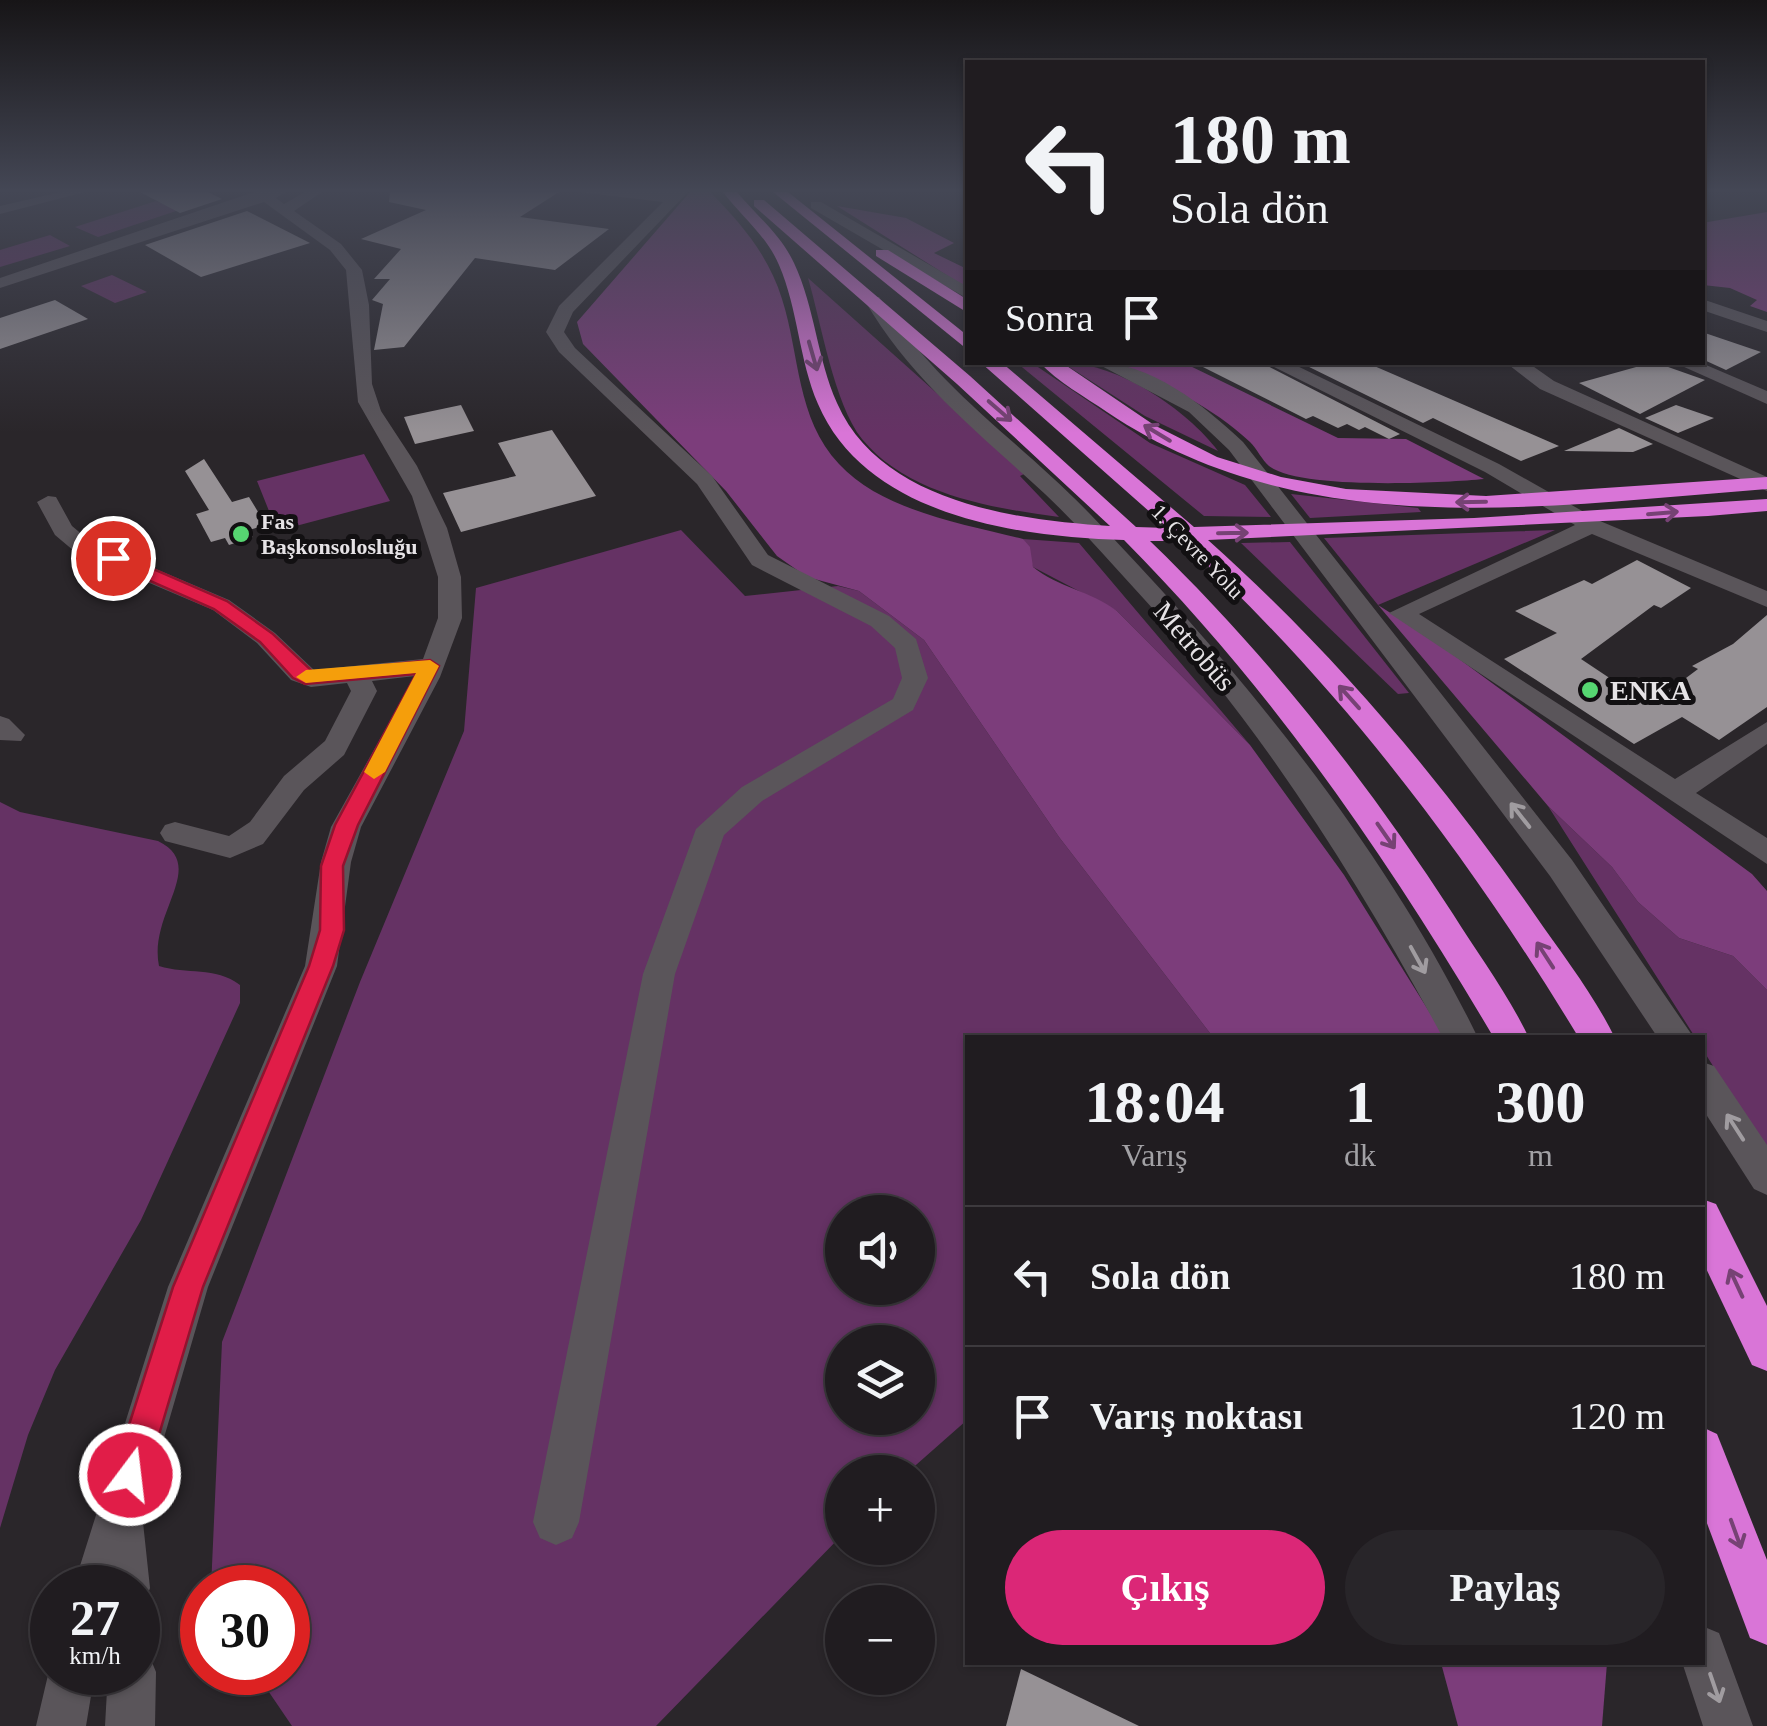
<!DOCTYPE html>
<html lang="tr">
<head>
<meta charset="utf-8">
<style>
	:root { --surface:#201c20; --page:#282529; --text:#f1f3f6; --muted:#a2a1a5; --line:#3d3a3e; --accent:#db2777 }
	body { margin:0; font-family:Georgia,serif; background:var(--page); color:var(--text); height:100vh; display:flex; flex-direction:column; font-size:38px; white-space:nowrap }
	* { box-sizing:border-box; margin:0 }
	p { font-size:32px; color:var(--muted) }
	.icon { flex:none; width:55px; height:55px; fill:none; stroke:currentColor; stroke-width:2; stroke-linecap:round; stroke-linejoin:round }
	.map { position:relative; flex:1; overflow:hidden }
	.side { position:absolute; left:965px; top:1035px; width:740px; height:630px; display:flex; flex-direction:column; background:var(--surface); border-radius:0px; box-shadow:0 2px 8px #0004,0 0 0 2px var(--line) }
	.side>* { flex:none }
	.top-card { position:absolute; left:965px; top:60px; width:740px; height:305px; border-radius:0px; box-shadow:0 2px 8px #0004,0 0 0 2px var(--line); background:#201c20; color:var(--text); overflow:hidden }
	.tools { position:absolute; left:825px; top:1195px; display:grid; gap:20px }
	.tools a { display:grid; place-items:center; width:110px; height:110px; border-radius:50%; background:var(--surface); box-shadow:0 2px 8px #0004,0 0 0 2px var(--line); font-size:50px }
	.speed { position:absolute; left:30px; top:1565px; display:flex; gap:20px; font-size:50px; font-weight:700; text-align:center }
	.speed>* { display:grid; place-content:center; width:130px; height:130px; border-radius:50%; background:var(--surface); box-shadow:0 2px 8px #0004,0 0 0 2px var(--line); line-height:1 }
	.speed small { font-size:25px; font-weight:400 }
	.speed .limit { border:15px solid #d22; background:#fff; color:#111 }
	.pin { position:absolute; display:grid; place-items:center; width:85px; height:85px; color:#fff; margin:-42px; border:5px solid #fff; border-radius:50%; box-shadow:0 2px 10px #0007 }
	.me { position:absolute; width:110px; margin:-55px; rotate:15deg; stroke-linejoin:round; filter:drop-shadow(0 0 8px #0008) }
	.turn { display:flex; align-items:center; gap:35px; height:210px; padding:0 40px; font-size:45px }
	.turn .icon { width:130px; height:130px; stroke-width:2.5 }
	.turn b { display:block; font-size:70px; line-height:85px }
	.then { display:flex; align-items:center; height:95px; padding:0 40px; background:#0003; gap:20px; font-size:38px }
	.eta { display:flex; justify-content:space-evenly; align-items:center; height:170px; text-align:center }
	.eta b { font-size:60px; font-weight:700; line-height:70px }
	.primary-button { display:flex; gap:20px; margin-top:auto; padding:20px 40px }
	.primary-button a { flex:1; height:115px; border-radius:60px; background:var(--accent); color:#fff; font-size:40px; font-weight:700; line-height:115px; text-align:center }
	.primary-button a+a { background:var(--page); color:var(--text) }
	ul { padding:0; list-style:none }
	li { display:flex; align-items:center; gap:30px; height:140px; padding:0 40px; border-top:2px solid var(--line) }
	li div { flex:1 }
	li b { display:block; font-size:38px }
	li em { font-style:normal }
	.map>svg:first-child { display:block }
</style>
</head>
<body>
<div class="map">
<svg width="1767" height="1726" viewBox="0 0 1767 1726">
	<rect width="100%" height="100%" fill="#2a262a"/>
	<g fill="#653264" fill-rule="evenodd">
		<path d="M156,201L179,210L98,237L75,227Z"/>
		<path d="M50,235L70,246L0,267V250Z"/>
		<path d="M112,275L147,292L115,303L81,286Z"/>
		<path d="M808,278L1026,473L1020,476L1059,517C992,508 908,495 862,439C834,404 821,322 808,278Z"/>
		<path d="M1017,363H1032L1150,443L1245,485L1271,517L1204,516Z"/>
		<path d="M1063,363C1117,362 1186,409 1218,451L1145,416Z"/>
		<path d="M364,454L390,501L277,531L257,481Z"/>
		<path d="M1291,494L1418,508L1421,512L1310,518Z"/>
		<path d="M681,530L745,596L838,586L859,591L924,640L1059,837L1213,1037L968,1038L967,1420L908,1472H842V1535L656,1726H292L256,1673L288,1672V1588H211L222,1342L360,982L464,731L476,588ZM842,1212H918V1288H842ZM842,1342H918V1418H842Z"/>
		<path d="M1555,530L1378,605L1324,538H1325Z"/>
		<path d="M1023,539L1079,543L1250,745L1117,611L1033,567Z"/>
		<path d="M1290,542L1409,693L1398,694L1241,543Z"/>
		<path d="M0,802L20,812L158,841C209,866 148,913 159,966C187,975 215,966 240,985V1003L141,1220L55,1370L28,1435L0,1528Z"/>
		<path d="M1548,806L1612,867L1638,902L1679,938L1733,956L1767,990V1152L1703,1050L1702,1038L1695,1037Z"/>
	</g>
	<g fill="#7c3d7b">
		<path d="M690,192H710C741,223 769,256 782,299C800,355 796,418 839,464C882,511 964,524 1023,539L1030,547L1033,567C1057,587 1091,591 1117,611L1250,745L1344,875L1445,1037H1213L1059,837L924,640L859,591L807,577L777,556L726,491L583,344L577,322Z"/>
		<path d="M837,206L906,218L954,243L934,253L967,269V288Z"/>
		<path d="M1767,212V312L1750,306L1757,300L1730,288L1703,285L1702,223Z"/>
		<path d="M1118,363H1184L1338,438L1406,439L1484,479C1443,483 1299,490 1269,466C1262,460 1257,449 1250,442C1212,406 1164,385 1118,363Z"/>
		<path d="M1378,605L1436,642L1752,874L1767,891V990L1733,956L1679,938L1638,902L1612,867L1548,806Z"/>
		<path d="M1441,1663H1607L1602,1726H1458Z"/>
	</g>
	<g fill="#969195">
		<path d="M140,192H208L222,199L180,213Z"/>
		<path d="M390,192H559L520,217L609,229L555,270L475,258L404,347L374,350L383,304L372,300L390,279H374L401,249L361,239L426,210L389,202Z"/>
		<path d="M247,211L310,243L201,277L145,245Z"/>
		<path d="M55,300L88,319L0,349V318Z"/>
		<path d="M1702,332L1761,352L1726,370L1702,359Z"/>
		<path d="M1193,362H1260L1400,434L1389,439L1365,427L1359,430L1347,424L1338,428L1313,416L1306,419Z"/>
		<path d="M1299,362H1365L1559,446L1521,461L1433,418L1423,423Z"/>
		<path d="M1654,362L1705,380L1640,414L1579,383Z"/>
		<path d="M461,405L474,431L415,444L404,417Z"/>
		<path d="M1676,405L1714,418L1678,433L1645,418Z"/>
		<path d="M1619,428L1653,444L1633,452L1564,451Z"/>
		<path d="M552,430L596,496L461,532L443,493L516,476L498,443Z"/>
		<path d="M204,459L232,502L249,497L266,525L249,530L253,537L229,545L225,538L211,542L196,514L209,510L185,471Z"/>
		<path d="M1637,560L1691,588L1661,608L1654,605L1581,659L1650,705L1698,669L1692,666L1733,644L1767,615V707L1719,740L1682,717L1634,744L1504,659L1557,633L1515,611L1584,580L1592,584Z"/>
		<path d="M1021,1669L1139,1726H1006Z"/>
	</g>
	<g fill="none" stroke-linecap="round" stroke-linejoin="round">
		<g fill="#5a555a" fill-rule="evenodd">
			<path d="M61,192H85L0,214V206Z"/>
			<path d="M254,192H286L276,198L284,204L305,192H322L294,211L341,244L362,270L369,305L372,384L381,411L417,466L447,528L461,577L462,618L440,677L361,827L351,862L337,966L208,1287L142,1513L150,1588L144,1605L138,1607V1588H73L168,1287L305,966L321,862L331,827L415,676L372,681L377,691L344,755L304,790L263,844L230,858L165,841L160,833L165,825L175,822L229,836L250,822L284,776L325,741L351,691L347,683L311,687L291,680L257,643L213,610L74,551L55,535L37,502L48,496L56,497L72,526L90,541L229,600L275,633L314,670L423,659L438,618V577L412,496L358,402L346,270L330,250L264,202L0,288V278Z"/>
			<path d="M579,192H688L573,312L564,332L575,348L712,476L768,555L889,616L916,639L928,678L913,710L762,801L724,835L675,974L579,1522L572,1538L556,1545L540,1538L533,1522L643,974L696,829L742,787L893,699L902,678L895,648L871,626L752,565L697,484L559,352L546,332L559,306L663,202Z"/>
			<path d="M811,202H821L968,287V299L811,208Z"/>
			<path d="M867,297H879C941,392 1014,436 1090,514C1237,666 1385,846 1478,1038H1443C1359,882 1264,730 1144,599C1112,564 1080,527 1045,494C979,433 911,380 865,301Z"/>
			<path d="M1702,299L1767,321V332L1702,310Z"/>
			<path d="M1094,362C1150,362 1204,405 1243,442L1572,860L1694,1038H1658L1550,876L1229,450L1189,412Z"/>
			<path d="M1264,362H1289L1499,464L1600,521L1767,591V607L1592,534L1419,614L1675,779L1767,722V744L1696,793L1767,838V864L1389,613L1575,525L1485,472Z"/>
			<path d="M1505,362H1527L1554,381L1767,477V491L1540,389Z"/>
			<path d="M1673,362H1699L1767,391V404Z"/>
			<path d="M0,716L9,719L25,735L21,741L0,740Z"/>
			<path d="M1702,1062L1714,1066L1767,1145V1195L1754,1189L1702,1108Z"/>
			<path d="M1702,1626L1719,1633L1753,1726H1703L1682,1662H1702Z"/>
			<path d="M138,1650L149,1655L156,1672L155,1726H105L108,1672H138Z"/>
			<path d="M52,1658V1672H95L86,1726H36Z"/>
		</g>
		<g fill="#d975d7" fill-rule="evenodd">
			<path d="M723,192H737C756,215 781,235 794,263C815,308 817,358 837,403C880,502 1015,520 1110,526L957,384L754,206V200H764L970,376L1136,527L1168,528L980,362H1001L1194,527L1474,518L1767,499V511L1708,516L1208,540C1333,652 1440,778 1535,915C1562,954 1594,995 1615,1038H1579C1467,854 1341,687 1182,541H1150C1266,653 1365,778 1453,914C1478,954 1508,994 1529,1038H1494C1387,857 1272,689 1124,540C1017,537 866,516 818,404C799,360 798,309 779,265C767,236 741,216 723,192Z"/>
			<path d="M773,192H788L968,336V350Z"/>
			<path d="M876,250H888L968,300V313L876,256Z"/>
			<path d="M1039,362H1061L1154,425L1217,457L1281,477L1346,489L1486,496L1767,477V489C1544,506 1304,545 1107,412C1085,397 1058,382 1039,362Z"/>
			<path d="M1702,1199L1716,1204L1767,1306V1371L1752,1365L1702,1260Z"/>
			<path d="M1702,1427L1717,1434L1767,1560V1645L1750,1638L1702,1510Z"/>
		</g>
	</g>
	<defs><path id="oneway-shaft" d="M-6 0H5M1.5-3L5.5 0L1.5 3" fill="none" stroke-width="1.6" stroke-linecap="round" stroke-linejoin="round" transform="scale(2.5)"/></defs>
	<g stroke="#764274">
		<use href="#oneway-shaft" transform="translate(813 356) rotate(74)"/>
		<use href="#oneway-shaft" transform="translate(1000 411) rotate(41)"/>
		<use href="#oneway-shaft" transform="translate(1157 433) rotate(-149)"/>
		<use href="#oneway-shaft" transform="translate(1471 502) rotate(179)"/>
		<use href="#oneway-shaft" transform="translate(1663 513) rotate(-5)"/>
		<use href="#oneway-shaft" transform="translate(1233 533) rotate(-1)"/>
		<use href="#oneway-shaft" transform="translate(1349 697) rotate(-132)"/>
		<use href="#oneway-shaft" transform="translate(1386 836) rotate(55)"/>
		<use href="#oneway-shaft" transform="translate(1545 955) rotate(-123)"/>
		<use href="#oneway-shaft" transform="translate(1736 1283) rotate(-115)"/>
		<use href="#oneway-shaft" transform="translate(1736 1534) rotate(70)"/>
	</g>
	<g stroke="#a09ca0">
		<use href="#oneway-shaft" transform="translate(1520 815) rotate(-128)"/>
		<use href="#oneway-shaft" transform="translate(1418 960) rotate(61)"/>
		<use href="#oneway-shaft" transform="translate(1735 1127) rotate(-123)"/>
		<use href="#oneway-shaft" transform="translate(1715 1688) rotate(71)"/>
	</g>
	<linearGradient id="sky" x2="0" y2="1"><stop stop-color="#171517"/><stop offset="0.44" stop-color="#444755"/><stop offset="1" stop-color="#444755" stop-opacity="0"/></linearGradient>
	<rect width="1767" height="433" fill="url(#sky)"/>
	<path fill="#e11d48" stroke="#92132f" stroke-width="2.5" d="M107,554H119L227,601L273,634L314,673L430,660L439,666L358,825L343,866L344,930L333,966L203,1287L147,1475L142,1487L130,1492L118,1487L113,1475L173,1287L309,966L320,930L321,866L335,825L416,674L305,684L293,678L260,642L214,609L107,562Z"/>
	<path fill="#f59e0b" d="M430,660L439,666L385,772L374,779L364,772L416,673L306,683L296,677L306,670Z"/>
	<g fill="#56d671" stroke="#121012" stroke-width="4">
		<circle cx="241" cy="534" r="10"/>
		<circle cx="1590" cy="690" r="10"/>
	</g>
	<g text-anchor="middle" stroke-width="10" stroke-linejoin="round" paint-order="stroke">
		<g font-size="22" font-weight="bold" fill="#e6e3e6" stroke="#121012" text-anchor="start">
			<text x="261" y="529">Fas<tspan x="261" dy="25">Başkonsolosluğu</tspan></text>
		</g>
		<g font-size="22" fill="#e6e3e6" stroke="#121012">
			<text transform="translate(1198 551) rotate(46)" y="8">1. Çevre Yolu</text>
		</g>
		<g font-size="28" fill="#e6e3e6" stroke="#121012">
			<text transform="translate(1195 646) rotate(49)" y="10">Metrobüs</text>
		</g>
		<g font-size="28" font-weight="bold" fill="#e6e3e6" stroke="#121012" text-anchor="start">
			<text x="1610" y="700">ENKA</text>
		</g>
	</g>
</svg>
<div class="tools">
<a><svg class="icon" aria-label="sound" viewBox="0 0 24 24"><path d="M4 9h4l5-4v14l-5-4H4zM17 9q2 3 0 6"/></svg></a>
<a><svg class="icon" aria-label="layers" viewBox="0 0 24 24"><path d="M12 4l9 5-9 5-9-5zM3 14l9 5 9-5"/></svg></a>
<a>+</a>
<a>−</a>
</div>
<div class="speed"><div>27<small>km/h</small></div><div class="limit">30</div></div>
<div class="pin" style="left:113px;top:558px;background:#d93025"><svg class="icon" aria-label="arrive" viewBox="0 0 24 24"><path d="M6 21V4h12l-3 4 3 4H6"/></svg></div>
<svg class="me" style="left:130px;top:1475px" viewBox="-20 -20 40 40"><circle r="17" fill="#e11d48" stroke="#fff" stroke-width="3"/><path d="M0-11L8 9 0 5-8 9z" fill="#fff"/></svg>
<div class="top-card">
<div class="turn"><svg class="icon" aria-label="left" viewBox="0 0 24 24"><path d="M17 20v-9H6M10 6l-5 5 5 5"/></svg><div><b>180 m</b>Sola dön</div></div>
<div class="then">Sonra<svg class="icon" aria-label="arrive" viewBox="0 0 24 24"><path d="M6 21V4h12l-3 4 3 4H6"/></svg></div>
</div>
<section class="side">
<div class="eta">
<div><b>18:04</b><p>Varış</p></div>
<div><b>1</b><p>dk</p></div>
<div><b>300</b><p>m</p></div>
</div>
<ul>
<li><svg class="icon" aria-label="left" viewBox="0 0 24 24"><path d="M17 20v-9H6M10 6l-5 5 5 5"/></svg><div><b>Sola dön</b></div><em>180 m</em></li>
<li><svg class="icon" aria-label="arrive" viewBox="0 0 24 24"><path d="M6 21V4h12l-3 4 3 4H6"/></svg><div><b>Varış noktası</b></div><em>120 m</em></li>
</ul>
<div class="primary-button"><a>Çıkış</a><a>Paylaş</a></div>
</section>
</div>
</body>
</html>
